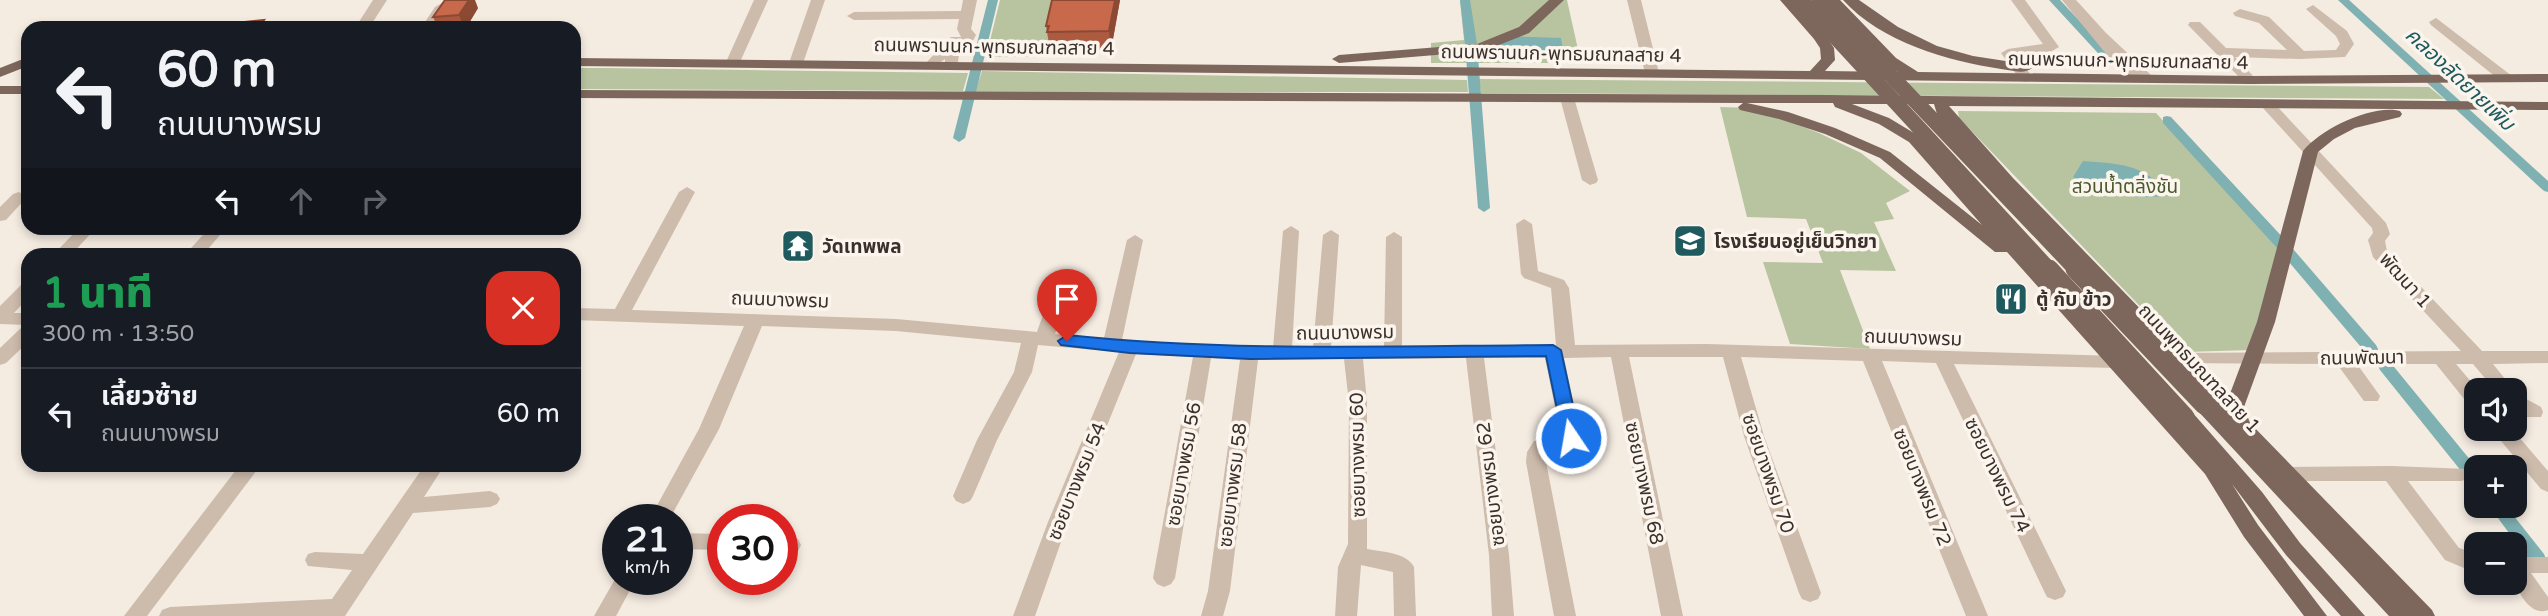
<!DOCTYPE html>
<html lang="th">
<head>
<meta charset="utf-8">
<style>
	:root { --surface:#171b24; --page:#242831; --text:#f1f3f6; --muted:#9ea1a6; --line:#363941 }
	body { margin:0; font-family:"Varela Round","Noto Sans Thai",sans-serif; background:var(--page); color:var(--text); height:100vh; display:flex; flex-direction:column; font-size:26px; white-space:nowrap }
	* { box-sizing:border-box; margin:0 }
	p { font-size:23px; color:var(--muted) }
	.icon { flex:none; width:38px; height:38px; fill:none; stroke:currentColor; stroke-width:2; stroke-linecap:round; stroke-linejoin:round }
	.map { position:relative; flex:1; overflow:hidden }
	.drawer { position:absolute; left:21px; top:248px; width:560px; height:224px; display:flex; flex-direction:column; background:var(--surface); border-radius:21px; box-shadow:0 4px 10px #0003 }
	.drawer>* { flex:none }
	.hud { position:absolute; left:21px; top:21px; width:560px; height:214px; border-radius:21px; box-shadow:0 4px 10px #0003; background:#171b24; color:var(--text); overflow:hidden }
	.buttons { position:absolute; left:2464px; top:378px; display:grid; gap:14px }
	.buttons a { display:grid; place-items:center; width:63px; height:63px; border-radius:14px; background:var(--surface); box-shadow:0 4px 10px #0003; font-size:35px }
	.speed { position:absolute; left:602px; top:504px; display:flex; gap:14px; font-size:35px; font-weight:700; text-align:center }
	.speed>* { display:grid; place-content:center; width:91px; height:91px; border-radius:50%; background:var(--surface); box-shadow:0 4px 10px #0003; line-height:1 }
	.speed small { font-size:18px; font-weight:400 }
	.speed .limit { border:10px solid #d22; background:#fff; color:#111 }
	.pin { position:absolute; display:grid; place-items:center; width:60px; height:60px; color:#fff; margin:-72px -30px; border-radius:50% 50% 50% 0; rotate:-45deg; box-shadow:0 0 7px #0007 }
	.pin .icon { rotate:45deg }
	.me { position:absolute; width:77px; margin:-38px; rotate:348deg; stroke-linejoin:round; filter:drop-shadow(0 0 5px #0008) }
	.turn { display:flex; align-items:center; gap:24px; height:147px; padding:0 21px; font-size:32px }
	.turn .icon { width:91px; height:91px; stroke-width:2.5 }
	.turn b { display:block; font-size:49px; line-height:60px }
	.lanes { display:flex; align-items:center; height:66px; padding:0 21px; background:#0003; justify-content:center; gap:35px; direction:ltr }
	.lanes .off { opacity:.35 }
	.round { display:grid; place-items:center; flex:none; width:74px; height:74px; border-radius:21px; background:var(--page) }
	.head { display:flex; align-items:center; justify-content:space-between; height:119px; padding:0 21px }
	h1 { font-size:42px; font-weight:800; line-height:52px; color:#1e9e55 }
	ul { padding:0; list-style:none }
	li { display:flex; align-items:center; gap:21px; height:91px; padding:0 21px; border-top:2px solid var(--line) }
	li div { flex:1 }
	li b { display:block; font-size:26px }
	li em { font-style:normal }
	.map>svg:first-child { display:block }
</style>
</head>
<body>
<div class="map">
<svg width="2548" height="616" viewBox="0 0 2548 616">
	<rect width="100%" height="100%" fill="#f4ebe1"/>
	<g fill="#b8c4a0">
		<path d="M1000,0H1055L1047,56L986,57Z"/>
		<path d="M1460,0H1567L1581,63H1431V43L1464,40Z"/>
		<path d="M574,68H608L968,73L963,91L574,89Z"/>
		<path d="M982,71L1467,80L1468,92H975Z"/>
		<path d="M1479,79L2429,87L2444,99L1481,93Z"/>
		<path d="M1720,107L1753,108L1819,133L1861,153L1910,191L1886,203L1894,219L1874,222L1896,271L1840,270L1870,349L1790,344L1763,262L1823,263L1806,219L1747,217Z"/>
		<path d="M1958,111L2156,113L2286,254L2252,350L2184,352L1959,118Z"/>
	</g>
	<g fill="#7fb0b2">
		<path d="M1500,36L1561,38L1564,56L1502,54Z"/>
		<path d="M2083,161C2117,164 2148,163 2167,196C2125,199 2112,193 2073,177Z"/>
	</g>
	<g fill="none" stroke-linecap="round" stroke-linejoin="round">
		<g fill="#7fb0b2" fill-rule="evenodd">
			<path d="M988,0H998L965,138L959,142L953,138Z"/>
			<path d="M1460,0H1470L1477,44L1490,208L1484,212L1478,208L1465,44Z"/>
			<path d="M2049,0H2060L2116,60V64H2108Z"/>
			<path d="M2338,0H2349L2548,181V192L2544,191Z"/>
			<path d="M2167,116L2171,117L2287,242L2376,345L2378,349L2376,353H2366L2277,248L2163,123V117Z"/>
			<path d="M2385,361L2390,362L2476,467V484L2470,482L2380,370L2378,366L2380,362Z"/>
			<path d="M2489,506H2506L2544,554L2546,559L2544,564L2538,566L2532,564Z"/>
		</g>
		<g fill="#cdbbac" fill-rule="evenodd">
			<path d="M373,0H387L369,28H355Z"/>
			<path d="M447,0H464L445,13L435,28H421L435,7Z"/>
			<path d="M754,0H768L740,62L733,66L728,65L726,62Z"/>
			<path d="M811,0H825L803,63L801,66H791L789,63Z"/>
			<path d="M963,0H977L971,29L976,35L970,46L959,55L957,68L952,69L945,65V59L931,69L924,65L951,37H961L957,29L959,19L854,20L847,16L854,12L961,11Z"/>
			<path d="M1627,0H1641L1659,73L1657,76L1652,77L1645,73Z"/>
			<path d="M2011,0H2025L2059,47L2052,51L2017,56L2033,78L2026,82L2021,81L2001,53L2008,49L2043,44Z"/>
			<path d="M2062,0H2076L2106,33L2152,76L2154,79L2152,82H2129Z"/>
			<path d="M2313,5L2347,31L2354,44L2345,57L2300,59L2235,57L2257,80L2250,84L2245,83L2188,25L2190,22H2200L2226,48L2287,50L2259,23L2235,16L2233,13L2240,9L2269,17L2304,51L2336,50L2340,44L2336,36L2306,9Z"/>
			<path d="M2436,18L2512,76L2514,79L2512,82H2502L2431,25L2429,22Z"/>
			<path d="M1567,94L1574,98L1598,180L1596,183L1590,185L1582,180L1560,98Z"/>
			<path d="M2268,101L2273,102L2386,223L2390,234L2385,241L2387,251L2482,351H2548V363L2493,364L2514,390H2495L2473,364H2456L2478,390H2476V407L2469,405L2436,364H2357L2380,396L2378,401H2364L2337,364L2171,363L2168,359L2171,355L2177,353L2461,351L2373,257L2368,240L2373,233L2372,228L2263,108L2261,105Z"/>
			<path d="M687,187L695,192L632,310L896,319L1037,332C1044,312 1053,286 1076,279L1085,285L1064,306L1055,334L1104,338L1127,240L1135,235L1143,240L1122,340L1273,348L1283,231L1291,226L1299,231L1292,347H1313L1323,235L1331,230L1339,235L1331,347H1384L1386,237L1394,232L1402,237V346L1556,345L1551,288L1524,278L1521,274L1516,224L1524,219L1532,224L1538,271L1564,280L1569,288L1575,345L1707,344L2117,356L2123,358L2126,362L2123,366L2117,368L1954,364L2066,591L2063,597L2055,600L2047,597L2044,591L1936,363L1882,361L1988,616H1966L1863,361L1741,357L1764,436L1821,593L1818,599L1810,602L1802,599L1799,593L1744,436L1723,357H1629L1683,616H1661L1611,357L1564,358L1581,438L1574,448L1547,452L1546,462L1576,616H1554L1526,462L1527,452L1534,441L1561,437L1545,358H1484L1509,555L1514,616H1492L1489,555L1466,358L1363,359L1367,403V549C1382,552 1406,552 1414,567L1416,616H1394L1393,572L1361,565L1357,616H1335L1338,567L1348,544L1349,403L1344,359L1258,360L1230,591L1223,616H1201L1208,591L1240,360L1211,358L1175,578L1171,584L1164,587L1157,584L1153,578L1193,357L1136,354L1068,522L1035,616H1013L1048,522L1119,352L1038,345L1032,372L997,440L973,496L970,501L963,504L956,501L953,496L977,440L1014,372L1021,343L896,331L762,326L719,429L669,520H649L699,429L744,326L574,320V308L615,309L679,192Z"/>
			<path d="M19,192L27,197L6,220L0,221V207L13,194Z"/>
			<path d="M79,228H96L70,256H52Z"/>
			<path d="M209,228H226L202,256H184Z"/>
			<path d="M28,282V298L14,313H28V342L6,363L0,365V348L22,327L28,325L0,324V306L22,284Z"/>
			<path d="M2515,393L2541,407L2543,412L2541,417H2527L2515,409Z"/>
			<path d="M2491,429H2512L2548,471V492L2541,489Z"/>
			<path d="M239,466H260L147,616H124Z"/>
			<path d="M424,466H444L424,497L490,491L497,494L500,499L497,504L490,507L413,513L345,616H159L162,610L170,607L332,599L352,570L308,566L305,560L308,554L315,552L363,554Z"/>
			<path d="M2391,466L2468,469L2471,474L2468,479L2461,481H2408L2459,548L2476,553V569L2464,568L2445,560L2386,481H2287L2280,479L2277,474L2280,469L2287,467Z"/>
			<path d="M677,533L723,534V550L677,549Z"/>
			<path d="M782,537L798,539L801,545L798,551L782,553Z"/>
			<path d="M2515,557H2548V573H2531L2548,597V610C2533,616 2521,598 2516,585C2513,578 2515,565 2515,557Z"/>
			<path d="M618,574V579H636L616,616H594Z"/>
		</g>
		<g fill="#7d675c" fill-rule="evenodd">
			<path d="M1549,0H1564L1529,33L1484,51L1339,63L1332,59L1339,55L1477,44L1519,27Z"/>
			<path d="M1780,0H1794L1826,36L1834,48L1835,60L1825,71L1898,72L1886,64L1826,0H1840L1896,58L1918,72L2250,76L2548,74V82L2250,84L574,66V58L1810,71L1821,59L1820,48L1814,39Z"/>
			<path d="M1843,0H1859L1898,27L1937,46L1973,56L2025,64L2032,68C2024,75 2011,70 2001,69C1948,61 1881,42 1843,0Z"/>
			<path d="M28,57V66L0,77V68Z"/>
			<rect x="0" y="86" width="28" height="8"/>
			<path d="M574,90L1828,95L2548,102V110L1949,106L2013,178L2228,399L2257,322L2303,151C2321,129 2372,104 2400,111L2402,114L2400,117L2355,128L2334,139L2318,152L2275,322L2244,407L2250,423L2432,610L2435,616H2389L2197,410L2195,405L2197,400L2204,398L1937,114L1934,104H1852L1889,118L1919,136L2176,416L2178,412H2192L2262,492L2300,543L2365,616H2341L2286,555L2232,484L2258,525L2327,616H2304L2244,537L2205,474L2007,252H1995L1880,158L1825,134L1779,119L1740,110L1738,107L1743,103L574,98ZM1747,103H1833L1835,107L1879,124L1909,142L1982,225L1890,152L1835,128L1788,112Z"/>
		</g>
		<g stroke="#7d675c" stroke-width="15">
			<path d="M1801,0L2051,271"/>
			<path d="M1819,0L2077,271"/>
		</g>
		<g stroke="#7d675c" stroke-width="19">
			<path d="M2049,269L2185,417"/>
			<path d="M2075,269L2204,405"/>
		</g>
	</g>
	<g fill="#ac5a40">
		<path d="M1120,0L1111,50H1050L1046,26Z"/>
		<path d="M478,8L466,28H438L433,17Z"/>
	</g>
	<g fill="#8c4a34">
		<path d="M469,0H475L478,8L466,28H464L459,15Z"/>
		<path d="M1115,0H1120L1111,50L1109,31Z"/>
		<path d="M264,20L268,28H258Z"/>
	</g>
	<g fill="#c8694b" stroke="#8c4a34" stroke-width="2">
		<path d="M445,0H469L459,15L433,17Z"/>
		<path d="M1052,0H1115L1109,31L1047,32L1049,26H1046Z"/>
		<path d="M264,20L258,28H240L245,22Z"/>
	</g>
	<path fill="#1a73e8" stroke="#114b97" stroke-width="2" d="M1067,335C1228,352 1390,346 1553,345L1561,350L1580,438L1578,442H1565L1563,438L1546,356L1250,359L1130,353L1061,345L1058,341Z"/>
	<defs>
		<symbol id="school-square" viewBox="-11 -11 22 22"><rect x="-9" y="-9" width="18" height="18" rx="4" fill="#1f5a5e" stroke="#fbf5ee"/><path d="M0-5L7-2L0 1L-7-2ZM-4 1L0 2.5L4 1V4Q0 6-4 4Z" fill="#fff"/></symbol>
		<symbol id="temple-square" viewBox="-11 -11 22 22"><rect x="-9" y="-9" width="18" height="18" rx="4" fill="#1f5a5e" stroke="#fbf5ee"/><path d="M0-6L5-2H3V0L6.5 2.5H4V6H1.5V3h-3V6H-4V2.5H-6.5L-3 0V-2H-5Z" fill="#fff"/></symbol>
		<symbol id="restaurant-square" viewBox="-11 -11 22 22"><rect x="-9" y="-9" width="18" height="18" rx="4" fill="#1f5a5e" stroke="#fbf5ee"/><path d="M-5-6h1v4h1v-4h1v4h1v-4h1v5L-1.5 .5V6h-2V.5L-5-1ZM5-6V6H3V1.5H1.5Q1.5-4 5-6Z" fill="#fff"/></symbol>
	</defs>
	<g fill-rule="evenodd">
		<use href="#school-square" x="1671" y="222" width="38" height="38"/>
		<use href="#temple-square" x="779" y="227" width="38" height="38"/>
		<use href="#restaurant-square" x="1992" y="280" width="38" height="38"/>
	</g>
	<g text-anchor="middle" stroke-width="7" stroke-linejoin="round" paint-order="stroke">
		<g font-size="19" fill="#3b302b" stroke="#fbf5ee">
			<text transform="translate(994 46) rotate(1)" y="7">ถนนพรานนก-พุทธมณฑลสาย 4</text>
			<text transform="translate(1561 53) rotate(1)" y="7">ถนนพรานนก-พุทธมณฑลสาย 4</text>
			<text transform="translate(2128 60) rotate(1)" y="7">ถนนพรานนก-พุทธมณฑลสาย 4</text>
			<text transform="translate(2406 280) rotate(48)" y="7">พัฒนา 1</text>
			<text transform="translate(780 299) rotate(2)" y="7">ถนนบางพรม</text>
			<text transform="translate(1345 332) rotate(-1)" y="7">ถนนบางพรม</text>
			<text transform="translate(1913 337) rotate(2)" y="7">ถนนบางพรม</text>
			<text transform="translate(2362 357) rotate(-1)" y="7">ถนนพัฒนา</text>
			<text transform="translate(2200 368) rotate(47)" y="7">ถนนพุทธมณฑลสาย 1</text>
			<text transform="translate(1357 455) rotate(-91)" y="7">ซอยบางพรม 60</text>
			<text transform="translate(1183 464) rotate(-80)" y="7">ซอยบางพรม 56</text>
			<text transform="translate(1769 473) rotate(71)" y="7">ซอยบางพรม 70</text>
			<text transform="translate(1998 475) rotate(64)" y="7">ซอยบางพรม 74</text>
			<text transform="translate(1076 481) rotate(-68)" y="7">ซอยบางพรม 54</text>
			<text transform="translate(1645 483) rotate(78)" y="7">ซอยบางพรม 68</text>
			<text transform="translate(1490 484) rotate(-97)" y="7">ซอยบางพรม 62</text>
			<text transform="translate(1232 485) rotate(-83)" y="7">ซอยบางพรม 58</text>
			<text transform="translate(1923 487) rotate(68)" y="7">ซอยบางพรม 72</text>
		</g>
		<g font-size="19" fill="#4a5a2e" stroke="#fbf5ee">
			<text x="2125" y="193">สวนน้ำตลิ่งชัน</text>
		</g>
		<g font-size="19" font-weight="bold" fill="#3b302b" stroke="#fbf5ee" text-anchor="start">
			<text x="1714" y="248">โรงเรียนอยู่เย็นวิทยา</text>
			<text x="822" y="253">วัดเทพพล</text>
			<text x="2036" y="306">ตู้ กับ ข้าว</text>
		</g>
		<g font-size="21" font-style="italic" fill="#1f5a5e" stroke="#fbf5ee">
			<text transform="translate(2460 79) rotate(43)" y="7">คลองลัดยายเพิ่ม</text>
		</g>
	</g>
</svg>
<div class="buttons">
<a><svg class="icon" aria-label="sound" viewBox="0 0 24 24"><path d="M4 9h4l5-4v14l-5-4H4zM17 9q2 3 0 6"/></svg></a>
<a>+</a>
<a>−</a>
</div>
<div class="speed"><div>21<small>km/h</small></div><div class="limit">30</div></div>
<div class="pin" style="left:1067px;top:341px;background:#d93025"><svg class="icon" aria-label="arrive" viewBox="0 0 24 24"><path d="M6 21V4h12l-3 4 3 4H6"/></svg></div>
<svg class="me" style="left:1571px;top:438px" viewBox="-20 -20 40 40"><circle r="17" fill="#1a73e8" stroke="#fff" stroke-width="3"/><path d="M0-11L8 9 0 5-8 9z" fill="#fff"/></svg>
<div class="hud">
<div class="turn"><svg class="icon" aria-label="left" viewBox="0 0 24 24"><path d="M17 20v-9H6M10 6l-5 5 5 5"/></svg><div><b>60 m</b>ถนนบางพรม</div></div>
<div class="lanes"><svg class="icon" aria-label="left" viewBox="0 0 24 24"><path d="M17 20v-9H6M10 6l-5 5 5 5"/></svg><svg class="icon off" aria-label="ahead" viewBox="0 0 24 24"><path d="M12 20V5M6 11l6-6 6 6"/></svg><svg class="icon off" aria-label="right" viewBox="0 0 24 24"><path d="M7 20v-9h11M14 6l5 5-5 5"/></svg></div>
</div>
<section class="drawer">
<div class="head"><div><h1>1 นาที</h1><p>300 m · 13:50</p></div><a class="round" style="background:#d93025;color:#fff"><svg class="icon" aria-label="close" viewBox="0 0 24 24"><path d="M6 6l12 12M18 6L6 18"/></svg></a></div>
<ul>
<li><svg class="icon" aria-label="left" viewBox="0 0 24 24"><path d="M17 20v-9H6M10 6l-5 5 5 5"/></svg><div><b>เลี้ยวซ้าย</b><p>ถนนบางพรม</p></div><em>60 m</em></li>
</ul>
</section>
</div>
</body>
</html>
